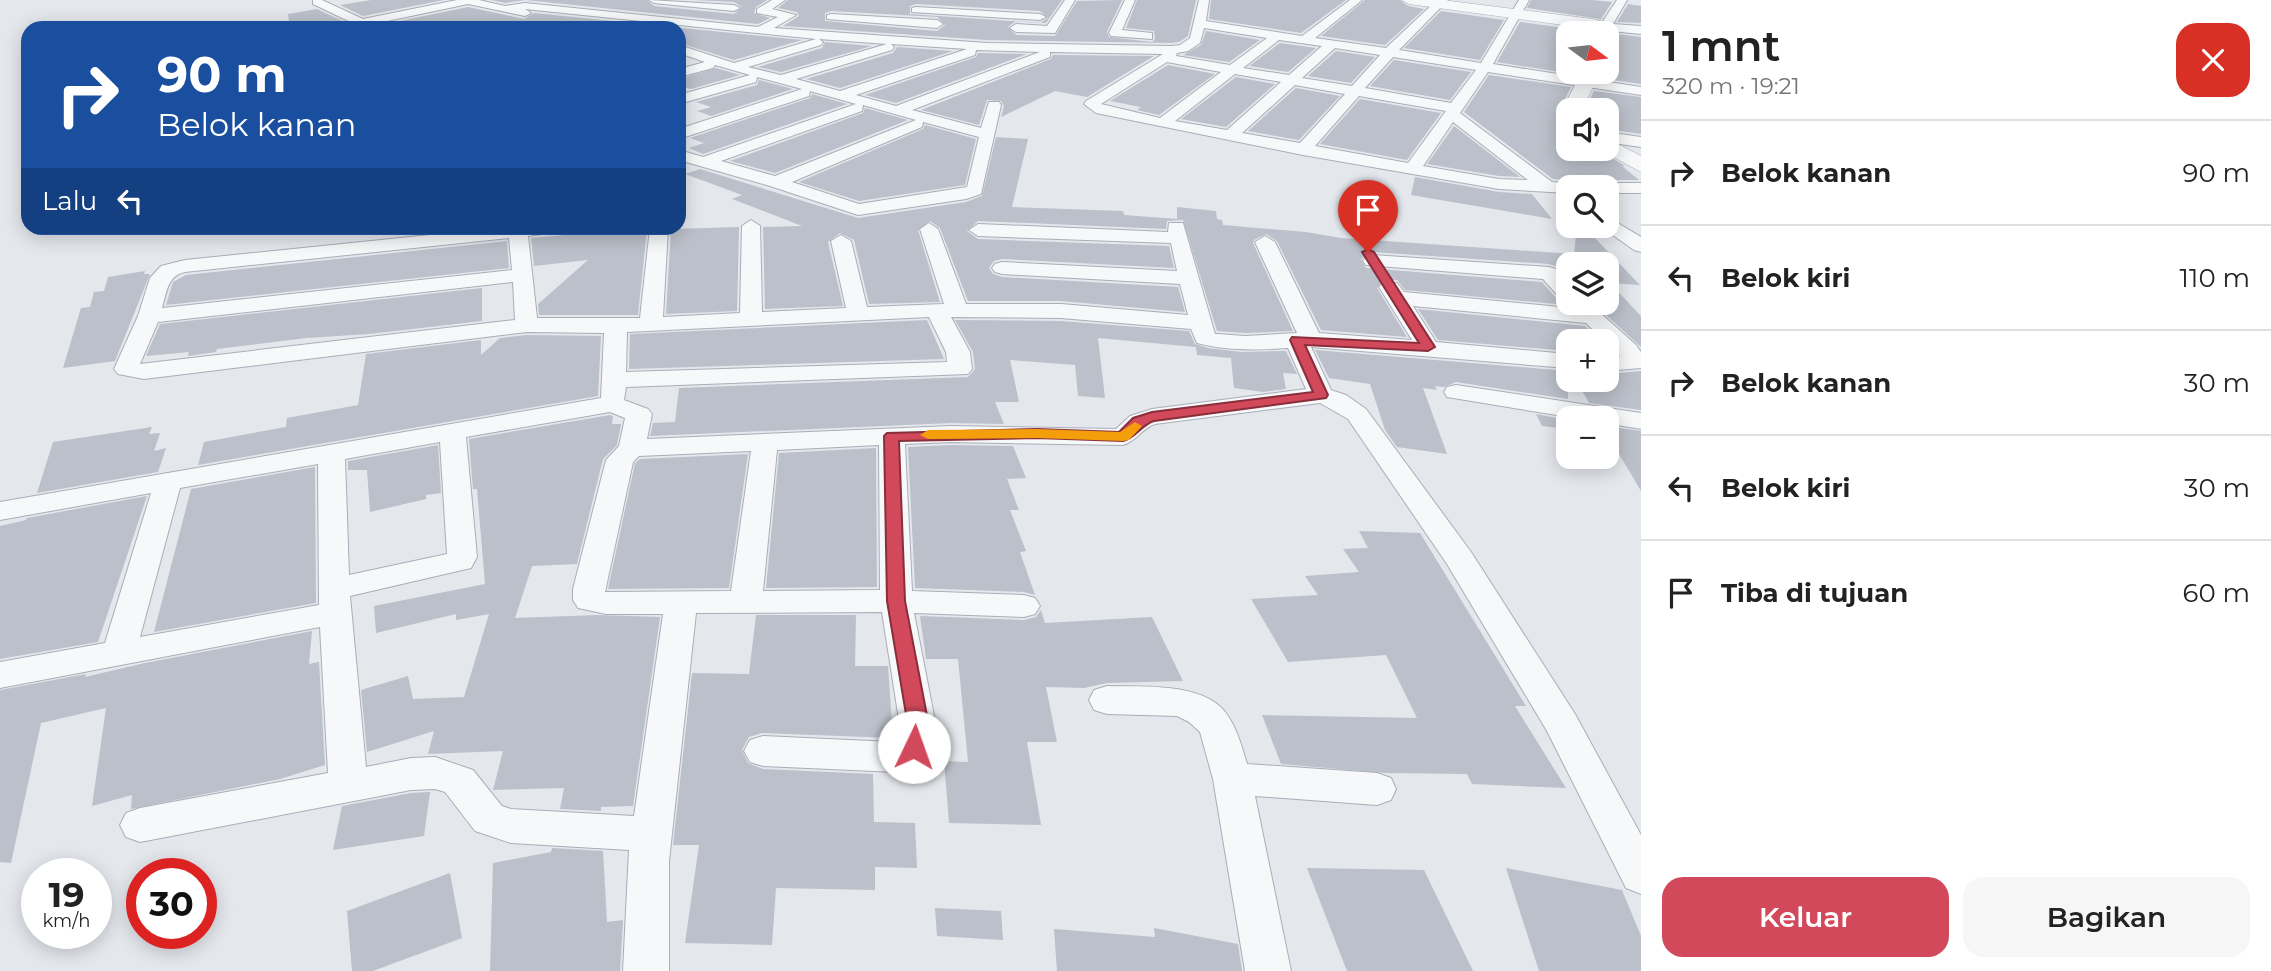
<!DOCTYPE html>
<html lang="id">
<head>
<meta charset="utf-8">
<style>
	:root { --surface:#fff; --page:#f6f6f6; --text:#222; --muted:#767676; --line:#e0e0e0; --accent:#d1495b }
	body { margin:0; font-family:Montserrat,sans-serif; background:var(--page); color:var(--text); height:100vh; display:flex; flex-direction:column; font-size:26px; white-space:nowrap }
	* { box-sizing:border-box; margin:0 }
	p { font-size:23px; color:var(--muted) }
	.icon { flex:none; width:38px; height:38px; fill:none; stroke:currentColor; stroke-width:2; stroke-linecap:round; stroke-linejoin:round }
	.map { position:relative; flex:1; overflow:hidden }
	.sheet { display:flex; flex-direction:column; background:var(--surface); width:630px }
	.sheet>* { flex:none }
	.hud { position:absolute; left:21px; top:21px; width:665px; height:214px; border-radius:21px; box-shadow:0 4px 18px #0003; background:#1a4fa0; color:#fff; overflow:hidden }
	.needle { width:46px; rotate:105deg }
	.buttons { position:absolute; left:1556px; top:21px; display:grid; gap:14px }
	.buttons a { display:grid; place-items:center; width:63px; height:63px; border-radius:14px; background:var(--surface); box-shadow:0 4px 18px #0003; font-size:35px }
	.speed { position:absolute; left:21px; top:858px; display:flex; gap:14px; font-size:35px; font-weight:700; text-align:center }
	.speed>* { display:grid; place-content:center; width:91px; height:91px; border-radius:50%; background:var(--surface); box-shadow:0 4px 18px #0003; line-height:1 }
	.speed small { font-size:18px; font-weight:400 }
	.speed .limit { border:10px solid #d22; background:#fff; color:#111 }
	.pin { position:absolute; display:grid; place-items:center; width:60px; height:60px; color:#fff; margin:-72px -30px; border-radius:50% 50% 50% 0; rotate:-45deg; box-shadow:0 0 7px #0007 }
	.pin .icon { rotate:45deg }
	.me { position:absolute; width:77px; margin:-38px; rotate:3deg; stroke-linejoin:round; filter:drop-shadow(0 0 5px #0008) }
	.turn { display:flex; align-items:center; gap:24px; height:147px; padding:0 21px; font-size:32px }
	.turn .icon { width:91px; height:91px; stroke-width:2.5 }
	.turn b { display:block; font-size:49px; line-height:60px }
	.then { display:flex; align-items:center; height:66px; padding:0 21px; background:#0003; gap:14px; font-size:26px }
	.round { display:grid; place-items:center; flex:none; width:74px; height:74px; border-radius:21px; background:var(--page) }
	.head { display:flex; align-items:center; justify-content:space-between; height:119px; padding:0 21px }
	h1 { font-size:42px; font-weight:600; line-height:52px }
	.cta { display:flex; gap:14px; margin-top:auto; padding:14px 21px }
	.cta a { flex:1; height:80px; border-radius:21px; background:var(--accent); color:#fff; font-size:28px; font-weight:600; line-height:80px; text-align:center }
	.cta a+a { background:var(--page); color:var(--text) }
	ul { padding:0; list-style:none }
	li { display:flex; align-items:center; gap:21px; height:105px; padding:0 21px; border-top:2px solid var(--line) }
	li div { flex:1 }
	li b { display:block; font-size:26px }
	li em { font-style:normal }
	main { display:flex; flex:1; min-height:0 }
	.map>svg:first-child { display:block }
</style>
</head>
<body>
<main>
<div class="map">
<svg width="1641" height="971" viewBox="0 0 1641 971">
	<rect width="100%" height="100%" fill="#e4e7ec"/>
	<g fill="#bbc0ca" fill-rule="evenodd">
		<path d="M371,0H444L363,16L340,5Z"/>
		<path d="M491,0H647L654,6L734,14L742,7L734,2L694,0H767L756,7L754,13L770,18L758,24L525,0L505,3Z"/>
		<path d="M788,0H1062L1046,23L1016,21L1008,27L1016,35L1055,36L1077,1L1122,0L1107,32L1109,37L1152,42L1155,39L1154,31L1126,28L1137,0H1196L1188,36L1179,42L1171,43L987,40L783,26L799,16L797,12L778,8ZM916,4L1040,11L1048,18L1040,23L910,14V6ZM831,11L937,17L945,25L937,31L825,21V13Z"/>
		<path d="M1211,0H1346L1301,33L1209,19Z"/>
		<path d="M1365,0H1400L1408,6L1424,9L1385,45L1321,36Z"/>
		<path d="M1531,0H1592L1612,2L1601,19L1527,8Z"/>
		<path d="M1628,4L1641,6V23L1617,22Z"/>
		<path d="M468,7L524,19L534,13L802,40L734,60L679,43V28H382L380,25Z"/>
		<path d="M317,9L357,28H290L288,14Z"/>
		<path d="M1441,11L1504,20L1480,60L1404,48Z"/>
		<path d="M1520,22L1595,32L1568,33V72H1579L1578,75L1497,62Z"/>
		<path d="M1206,31L1260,40L1229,62L1183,55L1201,45Z"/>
		<path d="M1616,34L1641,37V84L1600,78L1603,72H1606V40Z"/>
		<path d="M825,42L872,46L781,72L758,67L822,48Z"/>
		<path d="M1280,43L1316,48L1288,72L1249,66Z"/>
		<path d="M897,47L953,51L840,88L806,79L893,53Z"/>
		<path d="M1336,51L1375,57L1351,83L1308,76Z"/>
		<path d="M978,53L1027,54L896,103L865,95L976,57Z"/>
		<path d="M1053,55L1154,56L1087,97L1055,91L1001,117L1004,106L1001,101L987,100L979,125L921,110L1051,59Z"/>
		<path d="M1394,60L1471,72L1450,100L1370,86Z"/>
		<path d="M1168,65L1215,74L1159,115L1137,110L1141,107L1110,101Z"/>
		<path d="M716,68L740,75L691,89L679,86V79Z"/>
		<path d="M1489,75L1571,87L1560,109L1563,116L1568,117V149H1597L1625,166H1622L1639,180H1606L1596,187L1578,186L1568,180L1553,179L1464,112Z"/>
		<path d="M1236,77L1275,84L1226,127L1181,119Z"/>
		<path d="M759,80L793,89L711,116L697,111L711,107L696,102L757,85Z"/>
		<path d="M1296,88L1340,96L1299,140L1248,131Z"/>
		<path d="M1594,91L1641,97V134L1606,129V110H1585Z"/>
		<path d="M812,94L847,104L703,154L689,148L704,143L690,138L810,98Z"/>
		<path d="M1360,99L1441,113L1407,160L1320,144Z"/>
		<path d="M865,108L908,120L775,173L730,161L863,113Z"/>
		<path d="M925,125L976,139L965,185L859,201L799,182L923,129Z"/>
		<path d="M1454,126L1520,177L1499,176L1427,164Z"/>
		<path d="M996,137L1028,139L1012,207L1123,211L1124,215L1177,219V207L1216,211L1217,219L1222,220L1223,225L1306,232L1341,238L1574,254L1576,235L1593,236L1640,285L1610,283L1641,316V347L1593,303H1606V264H1568V277L1558,267L1549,264L1372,252L1361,259L1366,268L1542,282L1558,300L1566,301V305L1405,290L1397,280H1383L1377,288L1407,337L1321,330L1277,241L1266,234L1254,240L1253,243L1293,331L1245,333L1217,331L1183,220L1167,221L1166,229L978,221L967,231L978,239L1169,246L1174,268L1002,259L994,261L989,268L993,274L1002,277L1178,287L1185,312L1061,301H968L940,228L930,221L918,230L940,302L869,304L854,240L840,233L828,242L843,306L765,309L763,227L802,226L732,199L742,195L685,174L700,169L858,218L966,202L982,196Z"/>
		<path d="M1415,177L1499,192L1532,194L1552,219L1411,195Z"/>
		<path d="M739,227L737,311L666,314L671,229Z"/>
		<path d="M643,228L647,229L638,315H539L538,304L588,260L534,266L531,238Z"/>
		<path d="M507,241L509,268L166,305L173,282L186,275Z"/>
		<path d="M145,271L144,274H150L115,361L63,368L81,308L90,307L94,292L104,291L108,277Z"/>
		<path d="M482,288V321L369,334L306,338L217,349L216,352L188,356L189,352L146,356L160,324Z"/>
		<path d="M1418,309L1585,326L1601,341H1568V351L1438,340Z"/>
		<path d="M927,320L944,359L629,369L630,334Z"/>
		<path d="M955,320L1061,321L1189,331L1195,344L1208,348L1242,352L1286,351L1297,374L1283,373L1286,389L1263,392L1234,388L1231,358L1197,355L1196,347L1098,338L1105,398L1078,396L1075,365L1010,360L1019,402H995L1004,424L951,423L650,436L653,423L675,422L679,388L968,377L975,369L973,352Z"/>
		<path d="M527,335L601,336L598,396L198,465L204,442L286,427L287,418L358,405L366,354L481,340V355L500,338Z"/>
		<path d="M1315,350L1568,371V399L1456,382L1444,387L1435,386L1437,390L1423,388L1447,454L1397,447L1385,430L1370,384L1329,378Z"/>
		<path d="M1641,371V410L1589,403L1576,380H1606V374Z"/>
		<path d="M1536,414L1568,420V429L1542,426Z"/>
		<path d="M610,415L613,416L612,424H621L617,445L603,459L577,564L532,566L515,618L598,615L660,617L633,806L601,807V811L560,809L564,788L493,790L503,751L428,754L434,731L367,752L361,690L408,676L413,699L464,697L489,614L456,620V614L376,633L374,606L485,584L477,489H473L469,439Z"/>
		<path d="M1606,426L1641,431V491L1606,432Z"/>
		<path d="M152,427L149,434L160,433L154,451L166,448L158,472L37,493L53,442Z"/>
		<path d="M438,445L441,493L426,495V499L370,512L367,470H348V461Z"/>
		<path d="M951,445L1013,446L1026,478L1007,479L1019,510H1010L1026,551L1020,552L1035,595L1024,592L915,588L908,447Z"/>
		<path d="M876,448L877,587L766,588L779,453Z"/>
		<path d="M748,454L729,588L608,589L635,463L640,459Z"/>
		<path d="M315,467L316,603L154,632L191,489Z"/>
		<path d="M147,496L98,642L0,659V526L26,520L27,518Z"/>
		<path d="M1359,531L1420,533L1526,706H1515L1566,788L1472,784L1467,774L1385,773L1281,764L1262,715L1417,718L1386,655L1288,662L1251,599L1318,595L1305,576L1359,572L1343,549L1368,548Z"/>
		<path d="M1041,610L1045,623L1152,617L1183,681L1107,683L1084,688L1046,687L1057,742H1027L1041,825L949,823L944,761L968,762L958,659H926L920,616L1024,620L1036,617Z"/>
		<path d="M756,615H856L855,666H888L893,738L762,733L749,737L742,750L748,763L763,769L873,774L874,822L915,823L917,868L875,867V890L776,888L772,945L685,943L699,845H673L692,673L749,674Z"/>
		<path d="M312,631L309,664L319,662L325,765L280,779L131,809L132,795L92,806L106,708L41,723L11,863L0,862V690L86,674L85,677L145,663Z"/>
		<path d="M430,792L424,836L333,850L342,806L411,793Z"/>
		<path d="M552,848L603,851L607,922L623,920L620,971H490L493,863L551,852Z"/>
		<path d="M1307,868L1424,870L1473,971H1347Z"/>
		<path d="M1506,868L1622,890L1641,936V971H1539Z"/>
		<path d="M450,873L462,938L373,971H352L347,911Z"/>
		<path d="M935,908L1001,911L1003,940L937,936Z"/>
		<path d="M1154,928L1238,944L1242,971H1057L1054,929L1155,937Z"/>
	</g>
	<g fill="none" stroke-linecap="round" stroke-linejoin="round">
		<defs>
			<g id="minor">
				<path d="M313,0H322L363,19L457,0H479L505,6L525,3L758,27L778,17L757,13V9L772,0H785L772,9L796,15L774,28L987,43L1171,46L1180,45L1190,38L1199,0H1209L1206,21L1302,36L1350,0H1362L1315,38L1386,48L1437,0H1448L1399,50L1481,63L1519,0H1529L1493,64L1641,87V95L1488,72L1460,113L1552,182L1568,183L1576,187H1568V193L1499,189L1303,155L1096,113L1084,104L1086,101L1163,54L1050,52V57L912,110L981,128L989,102H999L1001,105L981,194L966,199L858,215L770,186L679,160V150L703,157L856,104L810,91L809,96L679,139V129L802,89L757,77L756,82L679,104V95L750,75L715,65L713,68L679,77V69L705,62L679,53V45L734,63L816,39L525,9L531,13L525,16L468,4L373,24L379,28H363L313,4ZM1204,28L1267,38L1230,65L1176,56L1177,53L1188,51L1200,43ZM819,39L887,44L781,75L748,67L821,45L823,42ZM1279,40L1322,46L1289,75L1243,68ZM891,44L967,49L840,91L796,79L892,50L894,47ZM1335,48L1380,55L1352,86L1302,78ZM976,50L1040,52L896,106L856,95L975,55ZM1393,57L1476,70L1451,103L1365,88ZM1167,62L1221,72L1160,118L1101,104ZM1235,74L1281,82L1227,130L1175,121ZM1295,85L1345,94L1300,143L1242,133ZM1359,96L1446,111L1408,163L1315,146ZM863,105L916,120L775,176L721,161L862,111ZM923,122L979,137L967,187L859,204L792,182L922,127ZM1453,122L1528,180L1499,179L1423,166Z"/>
				<path d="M649,0L734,5L740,8L734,11L654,3Z"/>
				<path d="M1065,0H1075L1055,33L1016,32L1010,28L1016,24L1047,26Z"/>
				<path d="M1125,0H1135L1122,30L1152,33V39L1111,36L1109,33Z"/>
				<path d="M1617,0H1627L1613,24L1641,26V34L1601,30L1599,27Z"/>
				<path d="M916,7L1040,14L1046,17L1040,20L912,12V8Z"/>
				<path d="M831,14L937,20L943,24L937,28L827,19V15Z"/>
				<path d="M1606,132L1641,137V147L1606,142Z"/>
				<path d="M1606,183H1641V193H1606V187H1598Z"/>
				<path d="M1606,216L1641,237V252L1634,250L1600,226H1606Z"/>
				<path d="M751,220L760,226L762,312L846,308L831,241L841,235L851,241L867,307L944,304L920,229L929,223L938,229L966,304H1061L1188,315L1180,284L1002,274L995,272L992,268L995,264L1002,262L1177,271L1171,243L978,236L969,230L978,224L1168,232L1169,223H1183L1215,334H1218L1245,336L1297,333L1255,242L1265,236L1275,242L1319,333L1412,340L1379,287L1383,283H1397L1404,292L1570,308L1568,303H1589L1636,345L1641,352V368L1606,371V357L1620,356L1586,323L1413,306L1436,342L1568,354V368L1311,347L1331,390L1346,395L1366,409L1471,552L1575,714L1641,835V894L1626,888L1547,731L1447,564L1348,419L1320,403L1155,424C1142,428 1137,441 1123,445L951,442L905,444L912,591L1024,595L1035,598L1040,606L1035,614L1024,617L914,613L936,726L933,747L927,758L897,772L763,766L750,762L744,751L750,740L763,736L892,742L897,739L900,726L882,612L696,613L669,861V971H623L629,850L511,843L475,831L445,792L435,789L411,790L140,842L126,837L120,825L126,813L140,808L328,773L320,627L0,688V662L105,643L151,493L0,520V502L601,398L604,333L527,332L144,379L118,374L114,369L138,316L150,278L161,266L185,260L498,228H557L555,232L528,236L537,318H640L650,228H668L663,317L740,313L742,226ZM509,238L512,270L162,308C167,292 167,276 185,272ZM513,282L515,320L140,364L158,322ZM929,317L946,352L947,362L626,372L627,332ZM951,317L1061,318L1191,329L1197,343C1228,351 1256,350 1288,348L1306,389L1152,409L1130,416L1116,429L951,426L647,439L652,414L648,409L624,400L626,387L968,374L972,369L970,352ZM610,412L625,418L619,446L606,460L573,589V600L578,608L606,614H663L634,816L511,809L502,806L473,770L435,757L411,758L366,767L350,596L471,568L477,557L466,437ZM440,442L447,554L349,575L345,459ZM879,445L880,590L763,591L777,450ZM751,451L731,591L605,592L633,462L639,456ZM318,464L319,605L140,637L180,488Z"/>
				<path d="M1373,255L1549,267L1556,269L1568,281V299L1560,298L1543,279L1366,265L1363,261L1366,257Z"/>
				<path d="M1456,385L1641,413V429L1606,423V418H1575L1447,397L1444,392L1447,387Z"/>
				<path d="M1107,686C1142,687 1203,682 1226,713C1237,728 1242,747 1247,764L1377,773L1391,778L1396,789L1391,800L1377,805L1255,796L1291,971H1245L1213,779L1200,732L1189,722L1177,716L1107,714L1094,710L1089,700L1094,690Z"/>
			</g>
			<g id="tertiary">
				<path d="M1402,0H1442L1593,19L1610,24L1614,33L1606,38V33H1598V30L1593,29L1409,4Z"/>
				<path d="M1582,72H1600L1582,110H1568V115L1565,114L1562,110Z"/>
				<path d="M1606,138L1641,156V172L1599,149H1606Z"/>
			</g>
		</defs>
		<use href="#minor" stroke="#a9aeb7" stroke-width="2"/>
		<use href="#tertiary" stroke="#a9aeb7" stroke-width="1"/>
		<use href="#minor" fill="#f7f8fa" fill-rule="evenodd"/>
		<use href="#tertiary" fill="#f7f8fa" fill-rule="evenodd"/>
	</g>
	<path fill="#d1495b" stroke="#882f3b" stroke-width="2" d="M1368,249L1374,252L1435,347L1428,351L1305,345L1328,395L1326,398L1154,421C1141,425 1136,438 1123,441L1037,438L899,441L905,601L929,726L922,753L914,755L907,753L903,747L908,726L887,601L884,436L887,433L1037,429L1119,432L1133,418L1152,412L1313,392L1290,340L1292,337L1419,343L1362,252Z"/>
	<path fill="#f59e0b" d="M1135,422L1142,426L1129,440L1123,441L1037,438L928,439L920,435L928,430L1037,429L1120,432Z"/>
</svg>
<div class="buttons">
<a><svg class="needle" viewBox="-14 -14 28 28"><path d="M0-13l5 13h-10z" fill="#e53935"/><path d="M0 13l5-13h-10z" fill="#767676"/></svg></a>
<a><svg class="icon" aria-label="sound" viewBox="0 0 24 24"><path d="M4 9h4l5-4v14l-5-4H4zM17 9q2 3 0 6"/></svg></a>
<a><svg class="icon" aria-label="search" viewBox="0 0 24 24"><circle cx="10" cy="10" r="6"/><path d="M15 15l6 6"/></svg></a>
<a><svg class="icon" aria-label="layers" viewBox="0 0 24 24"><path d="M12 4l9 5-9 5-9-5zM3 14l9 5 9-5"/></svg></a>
<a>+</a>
<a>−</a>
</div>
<div class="speed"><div>19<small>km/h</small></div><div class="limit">30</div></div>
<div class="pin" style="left:1368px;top:252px;background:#d93025"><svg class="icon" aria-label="arrive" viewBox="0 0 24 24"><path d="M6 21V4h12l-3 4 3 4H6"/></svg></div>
<svg class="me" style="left:914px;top:747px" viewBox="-20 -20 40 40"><circle r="19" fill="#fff"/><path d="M0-13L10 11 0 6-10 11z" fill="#d1495b"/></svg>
<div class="hud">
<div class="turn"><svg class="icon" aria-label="right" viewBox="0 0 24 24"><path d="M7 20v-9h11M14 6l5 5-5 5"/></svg><div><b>90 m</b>Belok kanan</div></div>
<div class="then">Lalu<svg class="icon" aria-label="left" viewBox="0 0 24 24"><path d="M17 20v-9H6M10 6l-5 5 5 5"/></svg></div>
</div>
</div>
<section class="sheet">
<div class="head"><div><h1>1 mnt</h1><p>320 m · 19:21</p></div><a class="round" style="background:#d93025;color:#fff"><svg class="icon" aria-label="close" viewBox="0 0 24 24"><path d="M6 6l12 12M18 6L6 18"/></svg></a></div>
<ul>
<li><svg class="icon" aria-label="right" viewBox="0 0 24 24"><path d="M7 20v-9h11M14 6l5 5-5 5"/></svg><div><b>Belok kanan</b></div><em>90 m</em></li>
<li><svg class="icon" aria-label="left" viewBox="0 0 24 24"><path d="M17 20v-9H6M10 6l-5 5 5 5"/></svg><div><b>Belok kiri</b></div><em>110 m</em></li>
<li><svg class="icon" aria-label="right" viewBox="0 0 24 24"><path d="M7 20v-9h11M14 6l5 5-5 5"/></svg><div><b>Belok kanan</b></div><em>30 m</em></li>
<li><svg class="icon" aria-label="left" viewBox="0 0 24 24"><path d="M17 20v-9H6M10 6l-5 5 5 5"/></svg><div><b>Belok kiri</b></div><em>30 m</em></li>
<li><svg class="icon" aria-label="arrive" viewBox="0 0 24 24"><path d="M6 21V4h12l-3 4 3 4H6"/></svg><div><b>Tiba di tujuan</b></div><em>60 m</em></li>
</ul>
<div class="cta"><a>Keluar</a><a>Bagikan</a></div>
</section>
</main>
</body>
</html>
